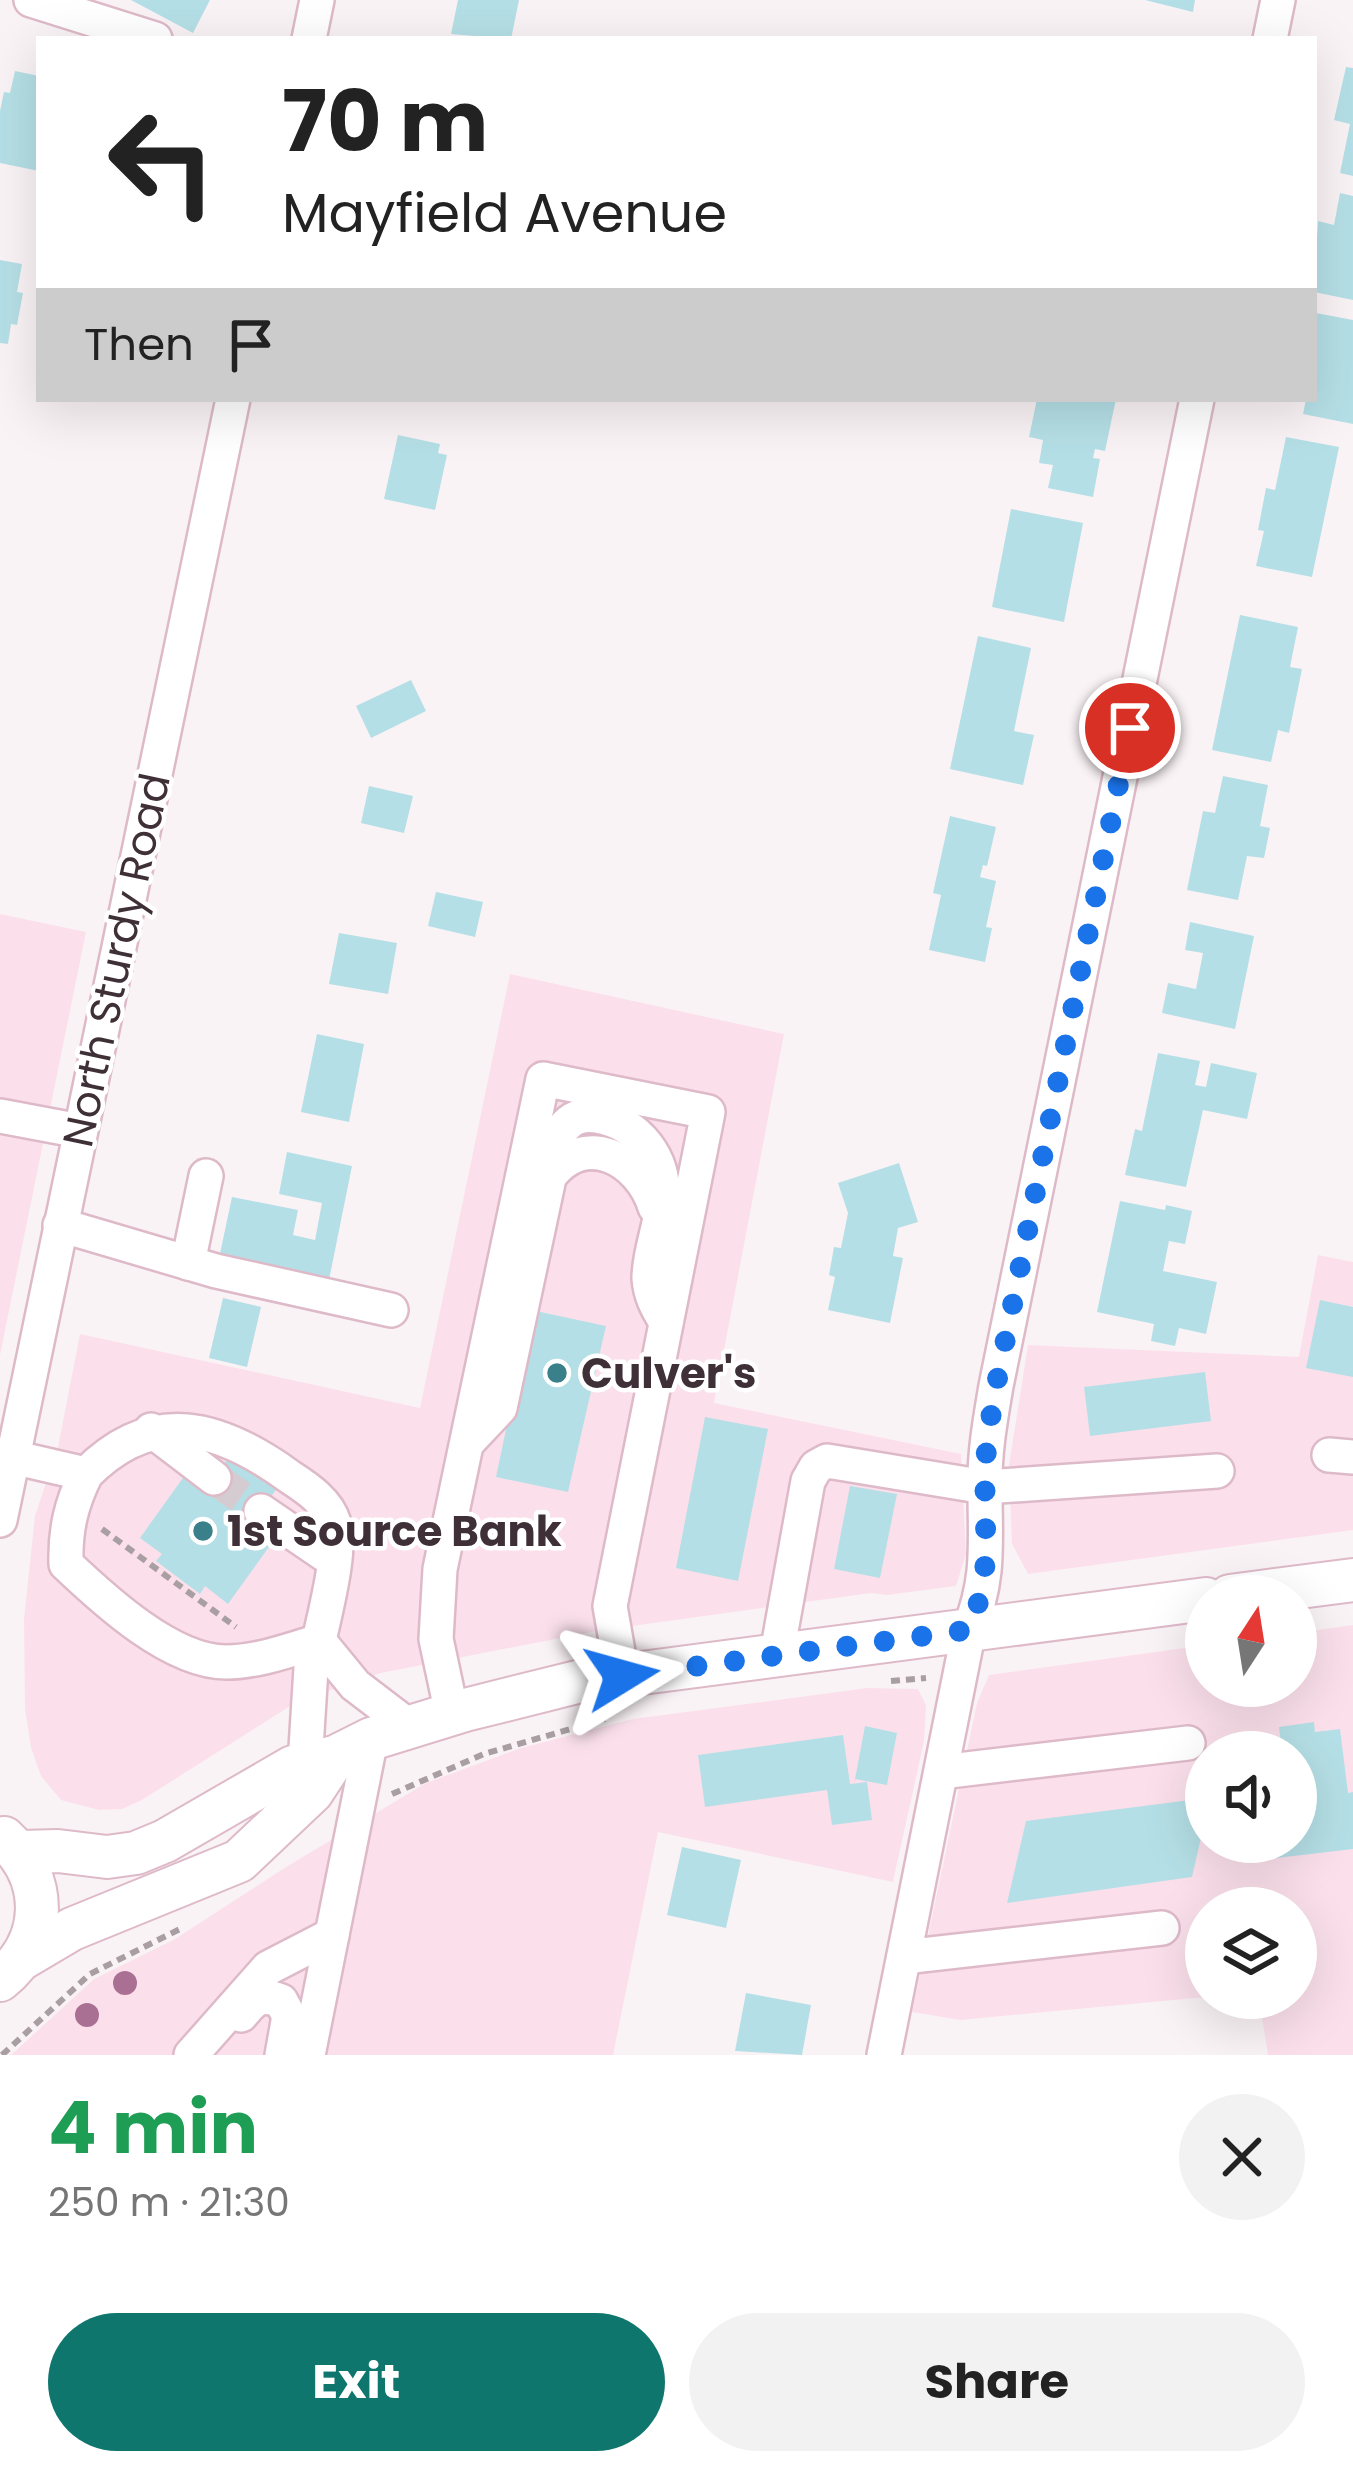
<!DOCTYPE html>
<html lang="en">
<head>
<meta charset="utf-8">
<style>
	:root { --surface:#fff; --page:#f2f2f2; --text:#222; --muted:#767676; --accent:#0f766e }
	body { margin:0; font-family:Poppins,sans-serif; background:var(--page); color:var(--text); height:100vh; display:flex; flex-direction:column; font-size:45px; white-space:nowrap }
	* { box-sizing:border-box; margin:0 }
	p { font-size:39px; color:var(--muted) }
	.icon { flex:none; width:66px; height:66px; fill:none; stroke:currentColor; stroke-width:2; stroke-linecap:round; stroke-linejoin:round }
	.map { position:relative; height:2055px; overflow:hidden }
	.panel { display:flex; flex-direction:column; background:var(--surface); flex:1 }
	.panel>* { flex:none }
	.banner { position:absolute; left:36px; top:36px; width:1281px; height:366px; border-radius:0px; box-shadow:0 12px 48px #0002; background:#fff; color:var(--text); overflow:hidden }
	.needle { width:78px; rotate:12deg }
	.controls { position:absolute; left:1185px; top:1575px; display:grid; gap:24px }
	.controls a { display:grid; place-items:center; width:132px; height:132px; border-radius:50%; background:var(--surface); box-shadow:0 12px 48px #0002; font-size:60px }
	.pin { position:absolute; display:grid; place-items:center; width:102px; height:102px; color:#fff; margin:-51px; border:6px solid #fff; border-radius:50%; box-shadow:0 3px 12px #0007 }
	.me { position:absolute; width:132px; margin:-66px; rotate:82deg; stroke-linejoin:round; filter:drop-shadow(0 0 9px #0008) }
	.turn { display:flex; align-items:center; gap:42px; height:252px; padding:0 48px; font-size:54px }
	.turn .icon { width:156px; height:156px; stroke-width:2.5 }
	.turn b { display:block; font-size:84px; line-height:102px }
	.then { display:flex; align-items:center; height:114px; padding:0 48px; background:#0003; gap:24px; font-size:45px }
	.round { display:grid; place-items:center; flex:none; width:126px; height:126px; border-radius:63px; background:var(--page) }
	.overview { display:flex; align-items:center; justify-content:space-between; height:204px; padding:0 48px }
	h1 { font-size:72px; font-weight:700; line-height:90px; color:#1e9e55 }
	.action { display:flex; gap:24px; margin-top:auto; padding:24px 48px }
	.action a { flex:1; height:138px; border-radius:72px; background:var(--accent); color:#fff; font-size:48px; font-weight:700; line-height:138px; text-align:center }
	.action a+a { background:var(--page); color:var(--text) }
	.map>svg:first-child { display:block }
</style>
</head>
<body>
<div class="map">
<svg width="1353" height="2055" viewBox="0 0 1353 2055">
	<rect width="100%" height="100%" fill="#faf3f6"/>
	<g fill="#fbe0eb" fill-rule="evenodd">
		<path d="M0,914L86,932L0,1355Z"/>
		<path d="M510,974L784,1034L714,1403L961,1454L966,1554L956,1586L887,1595L871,1593L596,1631L381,1673L298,1701L142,1800L122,1809L99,1810L61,1800L41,1776L31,1748L25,1709L24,1619L35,1516L58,1447L80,1334L420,1408Z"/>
		<path d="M1318,1255L1353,1262V1530L1028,1574L1012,1544L1009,1465L1028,1345L1299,1357Z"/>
		<path d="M1353,1625V2055H1268L1259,1998H1296V1908H1206V1997L960,2020L912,2012L977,1703L989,1675L1206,1645V1686H1296V1633ZM1206,1752H1296V1842H1206Z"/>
		<path d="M867,1688L918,1689L926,1705L924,1741L893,1882L658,1832L613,2055H11L94,1979L175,1939L286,1867L426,1783L521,1748L633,1719Z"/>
	</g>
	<g fill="#b5dfe6">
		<path d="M131,0H210L193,33Z"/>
		<path d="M458,0H519L511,39L451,34Z"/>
		<path d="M1145,0H1195L1193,12Z"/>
		<path d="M1346,67L1353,68V176L1340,173L1350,124L1334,120Z"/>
		<path d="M15,71L39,76V171L0,163V111L4,92L10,93Z"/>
		<path d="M1340,193L1353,196V300L1314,292L1318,221L1334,225Z"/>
		<path d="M0,260L22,264L17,292L23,293L17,325L11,324L8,344L0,343Z"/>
		<path d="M1316,313L1353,320V424L1303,414L1306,399H1314Z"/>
		<path d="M1037,399H1116L1105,451L1095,449L1093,458L1100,459L1093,497L1048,488L1053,465L1039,463L1043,440L1029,437Z"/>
		<path d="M398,435L440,444L438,453L447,455L435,510L384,499Z"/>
		<path d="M1286,437L1339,447L1312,577L1256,566L1264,531L1258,530L1266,488L1275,490Z"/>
		<path d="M1011,509L1083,523L1064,622L992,607Z"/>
		<path d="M1240,615L1298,627L1290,667L1302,669L1289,733L1278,730L1271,762L1212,750Z"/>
		<path d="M978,636L1031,648L1014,731L1034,735L1023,785L950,769Z"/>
		<path d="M411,680L426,711L371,738L356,706Z"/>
		<path d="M1223,776L1268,785L1260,826L1270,828L1264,858L1247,856L1238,900L1187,890L1203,811L1215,813Z"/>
		<path d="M369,786L413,796L404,833L361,823Z"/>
		<path d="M950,816L996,827L987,866L983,865L980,877L996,881L986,927L992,928L985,962L929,950L941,895L933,893Z"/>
		<path d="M436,892L483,902L475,937L428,926Z"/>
		<path d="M1190,922L1254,936L1235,1029L1162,1013L1168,983L1196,989L1203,953L1185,950Z"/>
		<path d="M339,933L397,943L388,994L329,984Z"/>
		<path d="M317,1034L364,1044L349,1122L301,1112Z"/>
		<path d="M1158,1053L1200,1061L1195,1085L1206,1087L1211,1063L1257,1073L1247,1119L1203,1110L1186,1187L1125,1175L1135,1129L1142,1131Z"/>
		<path d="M287,1152L352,1166L328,1285L218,1263L232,1197L298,1210L293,1235L315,1240L322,1203L279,1194Z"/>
		<path d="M899,1163L918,1222L898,1228L893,1256L903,1258L890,1323L828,1310L835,1277L829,1275L834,1247L841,1248L848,1213L838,1183Z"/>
		<path d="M1120,1201L1165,1210L1166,1205L1192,1211L1185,1244L1169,1241L1163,1271L1217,1282L1206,1334L1179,1328L1175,1346L1151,1341L1154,1324L1097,1312Z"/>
		<path d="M223,1298L261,1307L247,1367L209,1358Z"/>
		<path d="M1320,1300L1353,1307V1377L1306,1368Z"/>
		<path d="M531,1310L606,1326L568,1492L496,1477Z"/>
		<path d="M1205,1372L1211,1421L1090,1436L1084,1387Z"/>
		<path d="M705,1417L768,1429L738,1581L676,1568Z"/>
		<path d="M232,1453L278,1487L251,1524L274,1540L228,1604L205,1586L200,1594L156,1561L162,1554L140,1538L185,1475L205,1490Z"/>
		<path d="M850,1486L897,1494L880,1578L834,1569Z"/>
		<path d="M1314,1722L1315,1732L1340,1729L1348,1793L1353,1792V1849L1267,1859L1265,1842H1296V1752H1282L1279,1727Z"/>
		<path d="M865,1726L897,1733L887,1785L855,1779Z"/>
		<path d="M843,1735L850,1784L867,1782L872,1820L832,1825L827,1790L705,1807L698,1755Z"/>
		<path d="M1206,1798V1816L1192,1877L1007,1903L1026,1821Z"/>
		<path d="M682,1847L741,1860L726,1928L667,1915Z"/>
		<path d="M746,1993L811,2005L802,2055L735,2051Z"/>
	</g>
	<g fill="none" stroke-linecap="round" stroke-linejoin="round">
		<path stroke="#d4ccd0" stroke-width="33" stroke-dasharray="33 16" stroke-linecap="butt" d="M214,1478L261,1511"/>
		<defs>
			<g id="minor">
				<path d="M31,0L155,39"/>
				<path d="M309,39L317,0"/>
				<path d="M1270,39L1278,0"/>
				<path d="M0,1116L80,1131"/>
				<path d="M549,1177C585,1129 640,1159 655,1207"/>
				<path d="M60,1225L216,1271L391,1310"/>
				<path d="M188,1263L206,1176"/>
				<path d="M151,1430L214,1478"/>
				<path d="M468,1442L500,1408L558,1136C567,1121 577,1113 596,1116C639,1123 667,1159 662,1204C660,1229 649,1253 649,1278C650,1295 657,1308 666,1322"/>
				<path d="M1329,1455L1353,1457"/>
				<path d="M12,1457L86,1474C71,1504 65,1530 66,1564C104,1600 171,1662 226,1662C257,1662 290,1650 319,1641C325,1612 342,1550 334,1523C328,1502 307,1488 290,1477C220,1426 153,1406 86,1474"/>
				<path d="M261,1511L333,1560"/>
				<path d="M0,1520L233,399"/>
				<path d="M777,1653L808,1481L816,1467L827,1461L985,1487L1217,1471"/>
				<path d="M452,1714L436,1639L440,1569L543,1079L708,1112L610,1606L622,1675"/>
				<path d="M305,1764L311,1668L319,1641L355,1685L410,1727"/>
				<path d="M941,1772L1188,1743"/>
				<path d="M904,1957L1162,1928"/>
				<path d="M241,2015C254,1999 260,1993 281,2001L289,2016L282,2055"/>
				<path d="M191,2055L268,1968L332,1935"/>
				<path d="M308,2055L371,1739"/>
				<path d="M884,2055L969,1630C990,1578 985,1544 985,1490C984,1455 990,1421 996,1386L1197,399"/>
			</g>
			<g id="major">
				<path d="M1230,1596L1353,1580"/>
				<path d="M20,1852L58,1851L107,1857L136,1853L165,1841L293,1767L335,1757L371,1739L465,1710L581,1681L1206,1599"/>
				<path d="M23,1958L72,1929L239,1861L312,1792L335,1757"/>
				<path d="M0,1980C48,1941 49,1879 4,1838"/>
			</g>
		</defs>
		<use href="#minor" stroke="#debac9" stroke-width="38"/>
		<use href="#major" stroke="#debac9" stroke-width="46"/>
		<g stroke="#a99fa3" stroke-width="6" stroke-dasharray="9 6" stroke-linecap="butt">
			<path d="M102,1529L236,1627"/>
			<path d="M891,1681L926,1678"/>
			<path d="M392,1794L484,1754L605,1719"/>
			<path d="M2,2055L90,1974L184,1927"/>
		</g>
		<use href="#minor" stroke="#fff" stroke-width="33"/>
		<use href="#major" stroke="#fff" stroke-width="42"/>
	</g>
	<g fill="#aa7093">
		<circle cx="125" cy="1983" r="12"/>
		<circle cx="87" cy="2015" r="12"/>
	</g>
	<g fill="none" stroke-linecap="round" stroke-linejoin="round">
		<path stroke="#1a73e8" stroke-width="21" stroke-dasharray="0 37.8" d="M622,1676L969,1630C991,1575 985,1547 985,1490C984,1455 990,1421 996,1386L1130,728"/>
	</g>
	<g fill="#3a808b" stroke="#fff" stroke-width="4.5">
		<circle cx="557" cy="1373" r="12"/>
		<circle cx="203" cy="1531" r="12"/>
	</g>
	<g text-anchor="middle" stroke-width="9" stroke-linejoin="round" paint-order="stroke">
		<g font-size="42" fill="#3e3036" stroke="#fff">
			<text transform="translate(116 960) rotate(-78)" y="15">North Sturdy Road</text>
		</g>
		<g font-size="42" font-weight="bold" fill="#3e3036" stroke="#fff" text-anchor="start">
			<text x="581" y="1388">Culver's</text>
			<text x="227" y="1546">1st Source Bank</text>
		</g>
	</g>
</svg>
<div class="controls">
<a><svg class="needle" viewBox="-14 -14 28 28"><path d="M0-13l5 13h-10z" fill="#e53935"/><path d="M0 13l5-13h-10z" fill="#767676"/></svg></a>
<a><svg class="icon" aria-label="sound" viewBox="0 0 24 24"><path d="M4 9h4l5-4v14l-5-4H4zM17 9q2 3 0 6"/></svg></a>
<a><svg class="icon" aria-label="layers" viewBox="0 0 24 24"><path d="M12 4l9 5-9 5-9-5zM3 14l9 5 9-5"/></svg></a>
</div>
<div class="pin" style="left:1130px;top:728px;background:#d93025"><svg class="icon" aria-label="arrive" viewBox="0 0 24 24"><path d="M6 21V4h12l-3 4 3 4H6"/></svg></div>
<svg class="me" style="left:622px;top:1676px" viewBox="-20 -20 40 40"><path d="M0-17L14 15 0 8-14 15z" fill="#1a73e8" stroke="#fff" stroke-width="4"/></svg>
<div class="banner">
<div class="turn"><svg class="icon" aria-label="left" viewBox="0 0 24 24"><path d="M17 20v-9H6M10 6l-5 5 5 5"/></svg><div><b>70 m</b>Mayfield Avenue</div></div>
<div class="then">Then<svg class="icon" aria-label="arrive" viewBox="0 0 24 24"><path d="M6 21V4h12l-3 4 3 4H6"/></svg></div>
</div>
</div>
<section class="panel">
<div class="overview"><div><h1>4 min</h1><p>250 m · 21:30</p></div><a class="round"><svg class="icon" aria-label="close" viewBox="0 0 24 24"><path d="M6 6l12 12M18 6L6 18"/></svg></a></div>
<div class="action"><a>Exit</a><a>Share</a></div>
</section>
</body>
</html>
